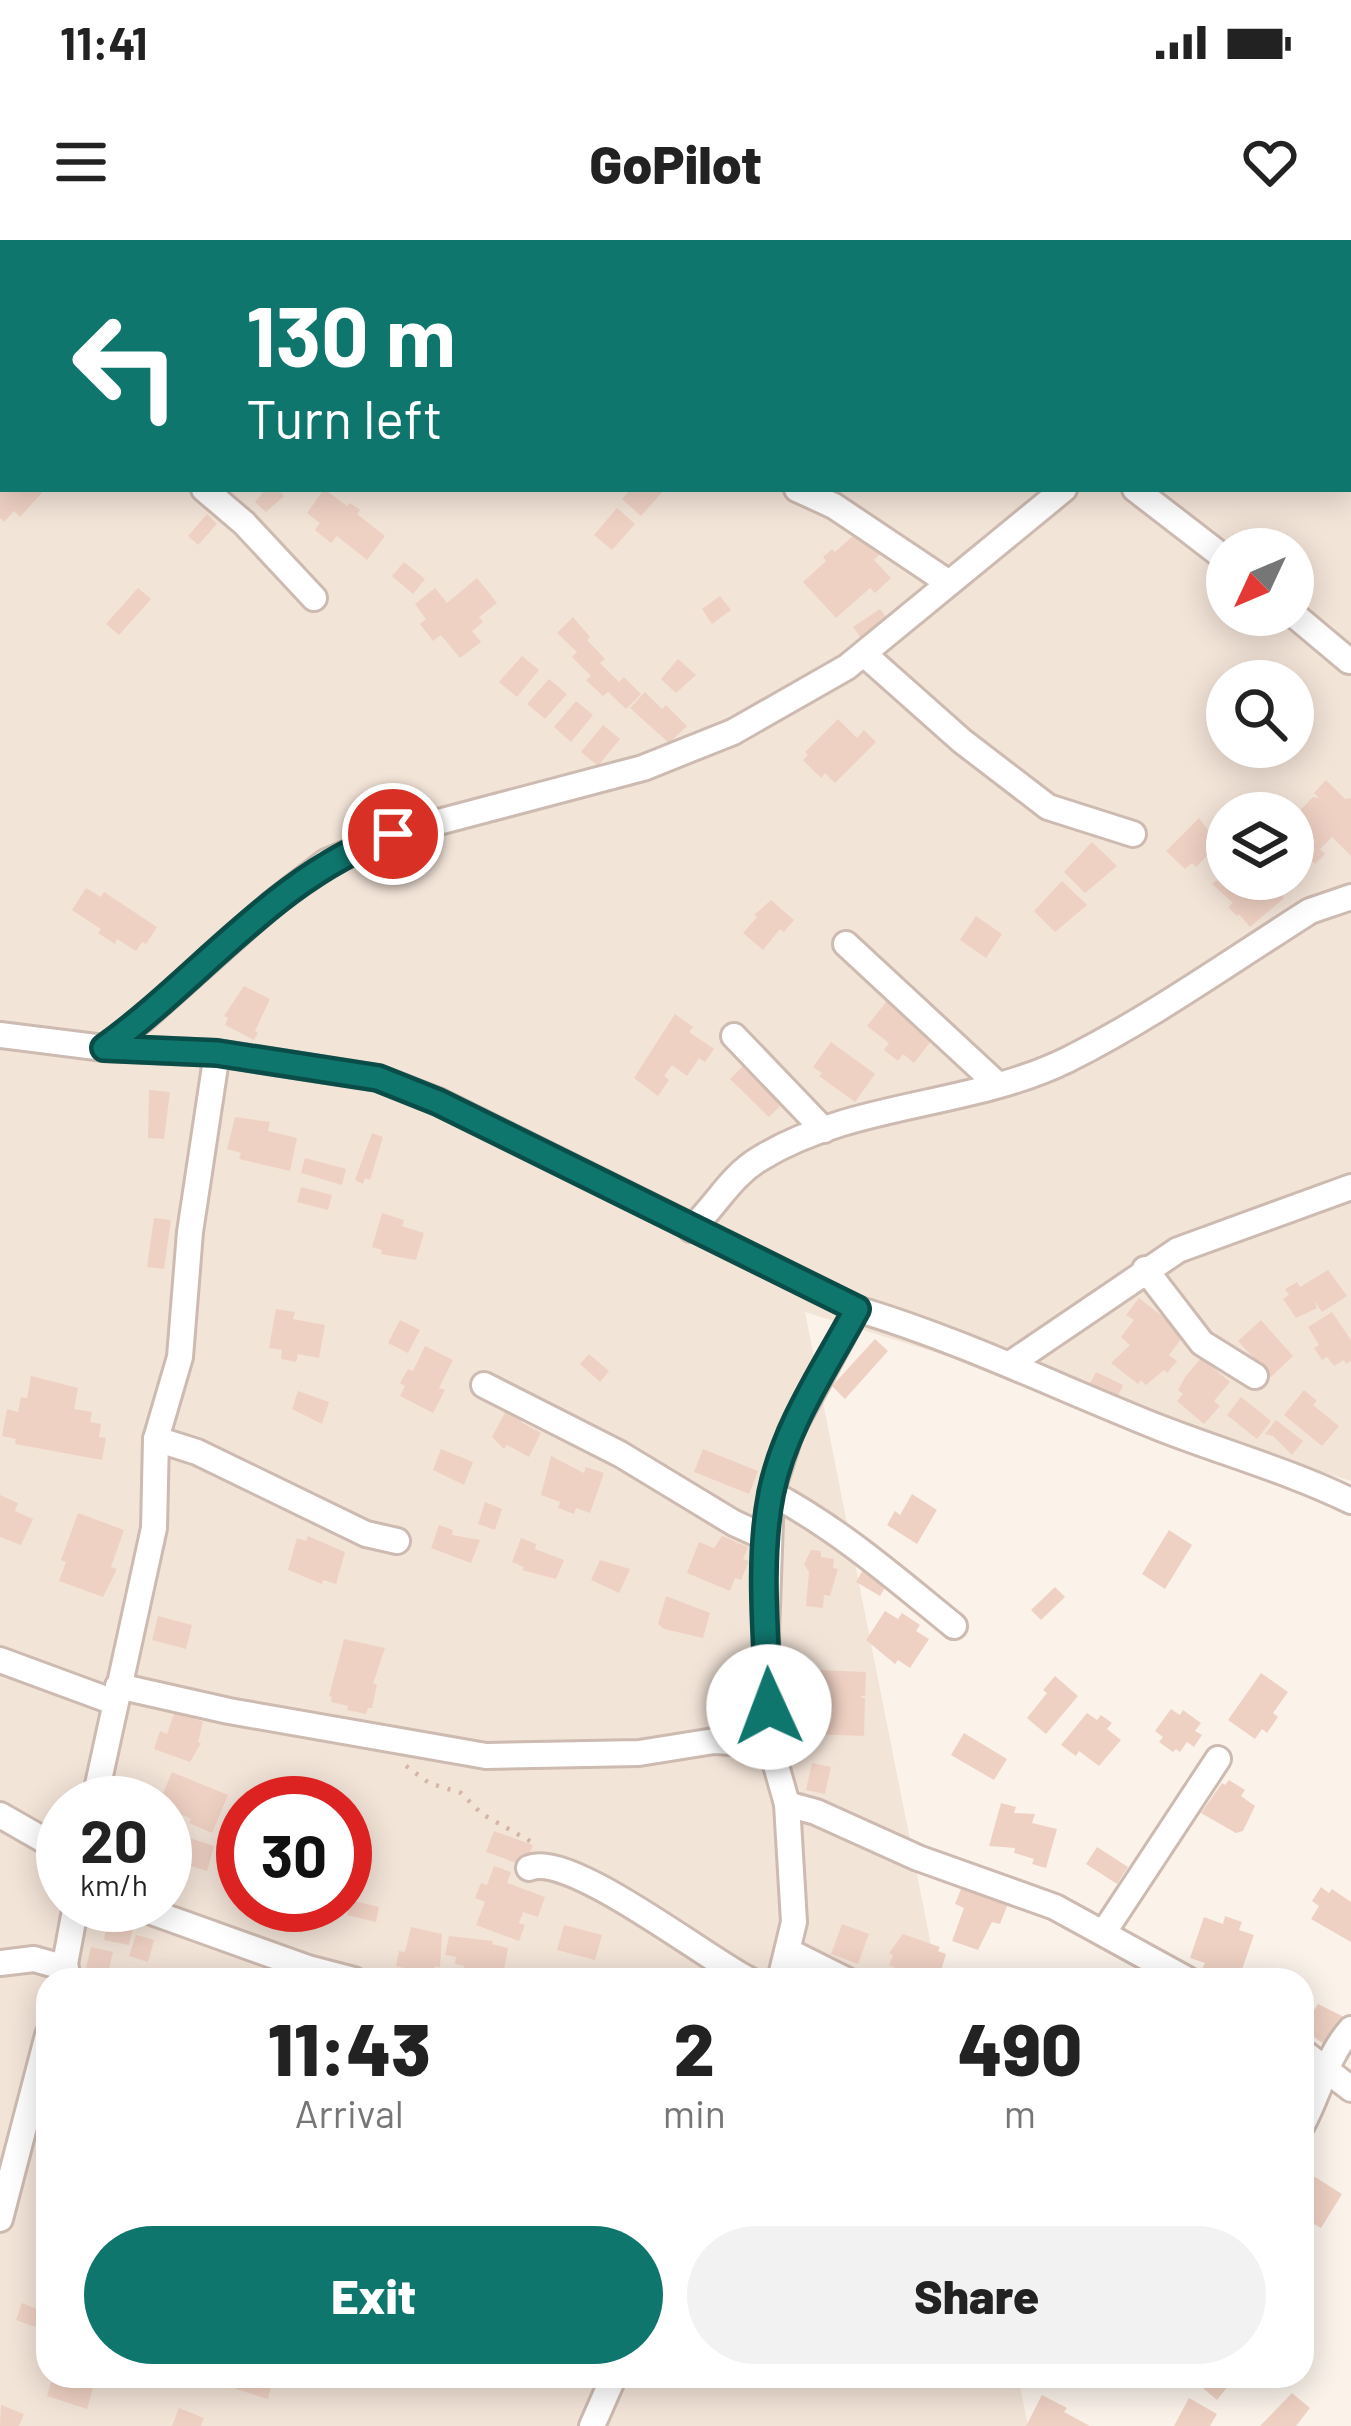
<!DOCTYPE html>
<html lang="en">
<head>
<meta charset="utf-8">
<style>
	:root { --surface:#fff; --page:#f2f2f2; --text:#222; --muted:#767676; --accent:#0f766e }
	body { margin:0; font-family:Barlow,sans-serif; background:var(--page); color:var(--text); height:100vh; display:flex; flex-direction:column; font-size:45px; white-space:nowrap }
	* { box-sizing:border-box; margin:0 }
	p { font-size:39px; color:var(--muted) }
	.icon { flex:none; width:66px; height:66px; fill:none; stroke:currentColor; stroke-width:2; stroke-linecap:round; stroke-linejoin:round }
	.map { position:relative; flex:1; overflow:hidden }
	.sheet { position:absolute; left:36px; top:1728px; width:1278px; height:420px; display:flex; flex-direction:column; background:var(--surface); border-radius:36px; box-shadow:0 6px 30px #0003 }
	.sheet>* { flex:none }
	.top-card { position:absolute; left:0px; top:0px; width:1353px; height:252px; box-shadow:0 6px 30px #0003; background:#0f766e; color:#fff; overflow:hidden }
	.needle { width:78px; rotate:226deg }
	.fabs { position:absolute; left:1206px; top:288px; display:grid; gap:24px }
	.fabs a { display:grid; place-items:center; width:108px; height:108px; border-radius:50%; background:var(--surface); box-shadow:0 6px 30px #0003; font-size:60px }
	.speed { position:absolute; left:36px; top:1536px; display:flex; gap:24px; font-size:60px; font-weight:700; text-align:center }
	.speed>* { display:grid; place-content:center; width:156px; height:156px; border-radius:50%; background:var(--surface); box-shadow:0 6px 30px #0003; line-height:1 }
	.speed small { font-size:30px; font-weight:400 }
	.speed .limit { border:18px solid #d22; background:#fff; color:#111 }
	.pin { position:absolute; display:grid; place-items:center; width:102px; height:102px; color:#fff; margin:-51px; border:6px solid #fff; border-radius:50%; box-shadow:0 3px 12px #0007 }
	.me { position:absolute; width:132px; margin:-66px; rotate:358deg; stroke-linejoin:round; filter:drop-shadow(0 0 9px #0008) }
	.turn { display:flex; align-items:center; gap:42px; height:252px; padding:0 48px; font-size:54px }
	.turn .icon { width:156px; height:156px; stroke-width:2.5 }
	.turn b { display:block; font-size:84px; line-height:102px }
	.eta { display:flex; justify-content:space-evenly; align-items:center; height:204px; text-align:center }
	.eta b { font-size:72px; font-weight:800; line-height:84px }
	.button { display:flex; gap:24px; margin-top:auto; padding:24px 48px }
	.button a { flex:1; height:138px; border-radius:72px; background:var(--accent); color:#fff; font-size:48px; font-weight:800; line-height:138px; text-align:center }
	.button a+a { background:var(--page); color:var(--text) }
	.status { display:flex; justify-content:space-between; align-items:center; height:84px; padding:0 60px; background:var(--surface); direction:ltr }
	.status svg { height:33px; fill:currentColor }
	header { display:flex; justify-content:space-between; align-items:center; height:156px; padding:0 48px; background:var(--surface); font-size:54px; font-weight:800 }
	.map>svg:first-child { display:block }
</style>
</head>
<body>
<div class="status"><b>11:41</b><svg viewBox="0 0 49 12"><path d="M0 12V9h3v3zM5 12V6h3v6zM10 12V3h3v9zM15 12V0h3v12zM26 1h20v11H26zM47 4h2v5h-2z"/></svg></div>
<header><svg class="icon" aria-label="menu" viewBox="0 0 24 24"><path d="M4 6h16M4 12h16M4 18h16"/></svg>GoPilot<svg class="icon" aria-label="heart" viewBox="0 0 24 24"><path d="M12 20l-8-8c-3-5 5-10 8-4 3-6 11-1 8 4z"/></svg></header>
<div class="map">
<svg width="1351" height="2186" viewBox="0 0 1351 2186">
	<rect width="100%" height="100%" fill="#fbf3ea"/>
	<path fill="#f3e4d8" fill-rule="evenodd" d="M0,0H1351V1241L805,1072L938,1740H48V2136H1018L1028,2186H0ZM3,3H1350V249H3ZM1227,309H1293V375H1227ZM1227,441H1293V507H1227ZM1227,573H1293V639H1227ZM63,1563H165V1665H63ZM243,1563H345V1665H243Z"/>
	<g fill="#efd1c3">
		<path d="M0,249H45L20,277L14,271L4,282L0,278Z"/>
		<path d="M266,249H277L284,256L266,272L255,262Z"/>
		<path d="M324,249L347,266L350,263L360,270L357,274L385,296L367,320L337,296L331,303L315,290L320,283L307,273Z"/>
		<path d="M631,249H665L641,276L622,259Z"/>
		<path d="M617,268L635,284L612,310L594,295Z"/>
		<path d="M207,274L217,284L198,305L188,296Z"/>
		<path d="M861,289L882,312L874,320L891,338L875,353L870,348L836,378L803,342L826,321L823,317L832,309L835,312Z"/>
		<path d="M404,322L425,339L413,354L392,336Z"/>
		<path d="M477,338L497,363L479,377L483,382L472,391L481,402L460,418L441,395L433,401L420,384L426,379L415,364L435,348L447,363Z"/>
		<path d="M138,348L151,359L119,395L106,384Z"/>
		<path d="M720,356L731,370L712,384L702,369Z"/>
		<path d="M880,369L890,383L863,401L853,387Z"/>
		<path d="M573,377L590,397L587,400L605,419L600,423L619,442L624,437L641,454L626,469L608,452L603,456L586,440L591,436L572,417L577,412L557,393Z"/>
		<path d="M522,416L539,430L517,457L499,442Z"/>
		<path d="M678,419L696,435L676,453L661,439Z"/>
		<path d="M549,439L567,454L545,479L527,464Z"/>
		<path d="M645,452L662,469L666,465L687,486L669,503L630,468Z"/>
		<path d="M576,461L593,475L571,502L554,487Z"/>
		<path d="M838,479L857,498L864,490L876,502L835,543L825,533L821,538L803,520L808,515L805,512Z"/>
		<path d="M603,485L620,499L598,526L581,512Z"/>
		<path d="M1326,540L1345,559L1351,558V616L1332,597L1320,609L1325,614L1315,624L1293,603V578L1313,557L1319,558L1314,553Z"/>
		<path d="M1199,578L1222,609L1212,619L1208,615L1196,627L1192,623L1185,629L1166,611Z"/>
		<path d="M1092,602L1117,626L1085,653L1064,632Z"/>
		<path d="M1227,632V639H1255L1265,650L1272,644L1284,658L1250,687L1239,674L1237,676L1228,667L1233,663L1212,644Z"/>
		<path d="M1062,641L1087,665L1055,692L1034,671Z"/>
		<path d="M86,648L101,657L104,652L157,687L146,704L142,702L136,711L117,699L115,704L98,693L101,689L72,670Z"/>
		<path d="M771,660L794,680L784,692L780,689L763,710L743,693L757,677L754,675Z"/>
		<path d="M976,676L1002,694L986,718L960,700Z"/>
		<path d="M244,746L270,759L255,791L258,793L254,800L225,785L228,778L224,776Z"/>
		<path d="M887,761L899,770L902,766L934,797L914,823L903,814L898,821L884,810L889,803L867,786Z"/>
		<path d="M675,774L693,787L689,792L714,809L705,822L699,818L687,836L672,825L664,836L669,840L658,856L634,838Z"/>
		<path d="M831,802L875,834L855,862L819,836L822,833L813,827Z"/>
		<path d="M749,820L784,854L776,862L780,866L769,877L730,839Z"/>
		<path d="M149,850L170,852L164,899L148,898Z"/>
		<path d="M235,877L270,882L268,891L297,898L290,931L239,919L241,913L227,909Z"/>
		<path d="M372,893L383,897L370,940L365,938L363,944L355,940Z"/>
		<path d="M305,918L346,929L342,945L301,933Z"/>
		<path d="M301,947L332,955L328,970L297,962Z"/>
		<path d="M382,973L404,980L402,986L424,993L416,1020L381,1014L382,1010L372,1007Z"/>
		<path d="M154,978L171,980L164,1029L147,1027Z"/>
		<path d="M1328,1030L1347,1056L1322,1072L1314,1060L1317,1068L1296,1078L1283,1059L1289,1055L1285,1049L1297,1042L1300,1047Z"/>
		<path d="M1139,1058L1185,1094L1169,1115L1177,1121L1167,1133L1164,1130L1146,1145L1141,1140L1138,1144L1111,1123L1130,1105L1121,1097L1134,1080L1126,1075Z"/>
		<path d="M276,1069L295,1072L293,1079L325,1085L319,1118L298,1114L296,1122L281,1119L282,1110L269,1108Z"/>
		<path d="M1332,1072L1351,1100V1121L1346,1124L1344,1120L1334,1126L1327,1117L1322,1120L1314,1108L1319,1105L1308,1087Z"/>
		<path d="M400,1080L420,1090L408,1113L388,1103Z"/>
		<path d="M1261,1080L1293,1116L1271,1137L1238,1101Z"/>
		<path d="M875,1099L888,1111L845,1159L832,1146Z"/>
		<path d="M425,1106L453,1120L439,1148L445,1150L433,1173L400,1156L405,1146L400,1143L408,1129L413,1131Z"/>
		<path d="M589,1114L609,1131L600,1142L580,1124Z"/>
		<path d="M1201,1118L1230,1142L1214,1161L1220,1166L1204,1184L1177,1161L1183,1154L1178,1150L1185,1137Z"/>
		<path d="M1096,1132L1123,1145L1117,1158L1089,1145Z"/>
		<path d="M31,1136L78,1148L74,1169L92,1172L90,1182L101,1184L99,1197L106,1198L102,1220L15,1204L16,1199L2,1196L7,1169L18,1172L21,1157L27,1158Z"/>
		<path d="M1304,1150L1317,1161L1313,1165L1339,1186L1322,1206L1284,1175Z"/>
		<path d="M298,1151L329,1162L322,1184L292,1169Z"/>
		<path d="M1241,1157L1271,1181L1257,1199L1227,1175Z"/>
		<path d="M508,1167L525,1175L521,1182L541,1193L529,1217L507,1205L504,1209L492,1197Z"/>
		<path d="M1276,1180L1303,1201L1292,1215L1273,1196L1265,1194Z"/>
		<path d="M441,1209L473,1222L464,1245L433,1230Z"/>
		<path d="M703,1209L758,1231L749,1254L694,1232Z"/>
		<path d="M551,1216L584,1233L586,1227L604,1233L590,1273L576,1268L574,1274L558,1268L560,1262L541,1255Z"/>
		<path d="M912,1254L937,1270L917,1304L887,1285L895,1271L900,1275Z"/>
		<path d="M0,1255L18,1263L15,1271L33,1279L21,1305L0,1297Z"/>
		<path d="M485,1262L502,1269L495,1290L478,1284Z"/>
		<path d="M78,1273L124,1290L111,1327L117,1329L103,1357L59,1341L66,1322L61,1320Z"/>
		<path d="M439,1285L453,1290L452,1295L480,1300L471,1323L431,1308Z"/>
		<path d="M1169,1290L1192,1305L1165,1349L1142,1334Z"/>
		<path d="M308,1296L345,1312L336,1344L323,1340L322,1344L288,1330L297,1298L306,1301Z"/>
		<path d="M722,1296L748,1307L743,1319L749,1321L741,1340L735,1338L730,1351L687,1333L699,1302L714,1308Z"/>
		<path d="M521,1298L536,1304L535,1309L564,1320L556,1339L522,1330L524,1327L512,1322Z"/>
		<path d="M811,1310L821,1311V1317L834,1319L833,1328L838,1329L830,1356L824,1355L823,1368L806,1366L809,1332L804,1324Z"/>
		<path d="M600,1320L630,1329L619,1353L591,1340Z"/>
		<path d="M864,1328L888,1342L880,1356L856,1342Z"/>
		<path d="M1055,1347L1065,1357L1041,1380L1031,1370Z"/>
		<path d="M666,1356L710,1373L703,1398L664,1389L658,1384Z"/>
		<path d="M885,1371L898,1379L902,1373L920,1385L916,1391L929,1399L910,1428L898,1420L895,1424L866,1400Z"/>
		<path d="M158,1376L192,1385L186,1409L152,1400Z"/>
		<path d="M344,1399L385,1408L373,1444H377L372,1468H368L366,1474L347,1470L348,1466L331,1462L332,1457L329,1456Z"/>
		<path d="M818,1430L866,1432L865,1456H860L865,1459L864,1496L813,1494L811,1479L821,1476L822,1466H811L812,1444H818Z"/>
		<path d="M1261,1433L1288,1452L1273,1473L1278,1477L1267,1493L1262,1489L1255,1499L1228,1480Z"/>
		<path d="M1055,1436L1078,1456L1046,1494L1027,1478L1047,1453L1043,1450Z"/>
		<path d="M1171,1469L1180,1475L1183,1470L1201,1483L1195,1491L1202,1495L1194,1507L1187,1502L1180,1512L1176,1509L1173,1512L1159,1502L1163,1497L1155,1491Z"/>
		<path d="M175,1471L203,1482L198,1502L201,1503L190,1522L154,1509L160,1491L167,1494Z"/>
		<path d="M1087,1473L1097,1480L1101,1475L1112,1483L1107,1489L1121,1500L1099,1526L1079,1511L1076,1516L1061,1505Z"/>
		<path d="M964,1493L1007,1519L994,1540L951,1515Z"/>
		<path d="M812,1523L831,1527L825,1554L806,1550Z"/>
		<path d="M172,1532L228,1555L212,1593L189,1583L191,1579L159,1563Z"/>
		<path d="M1229,1540L1245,1550L1241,1556L1255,1566L1243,1591L1236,1593L1201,1573L1222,1543L1225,1545Z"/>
		<path d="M1001,1563L1016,1567L1014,1573L1035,1574L1032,1583L1057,1589L1046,1628L1032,1624L1034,1619L1014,1613L1015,1608L989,1606Z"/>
		<path d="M165,1586L187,1594L173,1632L165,1629Z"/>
		<path d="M494,1591L533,1605L525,1626L486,1612Z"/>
		<path d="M190,1598L214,1606L207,1631L182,1623Z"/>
		<path d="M1097,1607L1128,1627L1117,1644L1086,1624Z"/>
		<path d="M494,1626L511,1632L507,1643L545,1657L538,1677L523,1672L519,1683L525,1685L519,1701L476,1685L485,1662L475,1658L481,1643L487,1645Z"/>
		<path d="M963,1644L1009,1661L1000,1684L992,1682L978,1710L952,1701L964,1668L955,1664Z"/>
		<path d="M1321,1647L1329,1653L1332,1649L1351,1662V1702L1311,1679L1319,1666L1312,1661Z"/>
		<path d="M350,1660L379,1667L376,1682L347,1675Z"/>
		<path d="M1225,1676L1242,1682L1239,1690L1254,1695L1240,1735L1227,1730L1225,1736L1202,1729L1205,1723L1190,1718L1204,1677L1223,1684Z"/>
		<path d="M108,1678L134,1684L129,1705L104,1700Z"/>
		<path d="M842,1684L869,1694L858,1724L831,1714Z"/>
		<path d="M564,1685L602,1695L595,1720L557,1710Z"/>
		<path d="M411,1687L442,1694L440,1727L435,1726L433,1735L396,1726L399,1711L405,1712Z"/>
		<path d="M903,1694L940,1707L938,1711L946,1714L938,1740H906L897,1736L900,1730L889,1725L893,1715L889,1713Z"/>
		<path d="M136,1695L154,1700L148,1722L129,1716Z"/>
		<path d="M449,1696L493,1701L492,1704L508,1708L503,1734L464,1731V1726L455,1724L456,1717L445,1715Z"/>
		<path d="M91,1707L113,1712L108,1733L86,1728Z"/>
		<path d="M1318,1764L1346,1778L1327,1806L1302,1789Z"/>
		<path d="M1315,1937L1342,1954L1321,1988L1302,1977V1948Z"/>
		<path d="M22,2063L42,2071L35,2087L16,2080Z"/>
		<path d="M53,2136L93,2148L87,2169L47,2156Z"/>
		<path d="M238,2136H273L268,2159L236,2149Z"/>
		<path d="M1212,2136H1236L1217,2160L1203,2148Z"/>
		<path d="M1292,2153L1310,2168L1296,2186H1260Z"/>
		<path d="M1042,2155L1067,2168L1064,2172L1090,2186H1026Z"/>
		<path d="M1189,2158L1217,2174L1210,2186H1174Z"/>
		<path d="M1,2165L24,2174L19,2186H0Z"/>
		<path d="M179,2168L204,2178L201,2186H172Z"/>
	</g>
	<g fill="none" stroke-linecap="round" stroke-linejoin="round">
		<defs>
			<g id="minor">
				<path d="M777,0L781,3"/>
				<path d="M1325,0L1329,3"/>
				<path d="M159,3L162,0"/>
				<path d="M627,3L629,0"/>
				<path d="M1350,19H1351"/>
				<path d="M0,132L3,130"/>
				<path d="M204,249L244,283L314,358"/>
				<path d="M797,249L834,266L949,343"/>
				<path d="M1135,249L1227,320"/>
				<path d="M1293,374L1349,421"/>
				<path d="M864,414L962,501L1048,567L1133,594"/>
				<path d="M846,704L997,844"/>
				<path d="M0,795L104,808L217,813L378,838L438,861L857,1069L791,1191L771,1253L766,1394L770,1504L787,1564L794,1682L780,1740"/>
				<path d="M734,796L824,890"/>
				<path d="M104,808L143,779L273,663L326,622L393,594L643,528L733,492L847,427L1064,249"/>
				<path d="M691,989C716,966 730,936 761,918C853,862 971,867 1067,820C1151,778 1231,721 1310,671L1351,657"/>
				<path d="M1145,1029L1202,1103L1255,1136"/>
				<path d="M857,1069C961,1100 1059,1148 1160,1188C1224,1213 1289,1231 1351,1261"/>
				<path d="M1010,1124L1178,1010L1351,947"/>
				<path d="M484,1145L620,1214L734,1283L767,1298"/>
				<path d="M156,1199L197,1212L366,1294L397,1301"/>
				<path d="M771,1253C839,1289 895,1338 954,1386"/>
				<path d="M0,1420L114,1462"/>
				<path d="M118,1446L229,1471L486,1516L639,1513L714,1501L770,1504"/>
				<path d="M94,1563L154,1288L156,1199L180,1117L190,992L217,813"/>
				<path d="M787,1564L816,1572L918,1618L1055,1667L1188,1740"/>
				<path d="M0,1575L63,1611"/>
				<path d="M529,1628C570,1611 705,1718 749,1740"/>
				<path d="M132,1665L308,1728L354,1740"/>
				<path d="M1104,1692L1218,1519"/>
				<path d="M788,1711L846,1740"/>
				<path d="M0,1723L34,1719L66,1728"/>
				<path d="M62,1740L76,1665"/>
				<path d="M1302,1811L1351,1849"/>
				<path d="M1302,1885C1320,1852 1326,1817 1351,1789"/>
				<path d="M0,1979L48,1795"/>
				<path d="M592,2186L614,2136"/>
			</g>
		</defs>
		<use href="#minor" stroke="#cdbab0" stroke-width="30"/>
		<path stroke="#d4b4a6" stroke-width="4.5" stroke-dasharray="3 9" stroke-linecap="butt" d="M406,1526L429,1543L461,1553L482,1574L537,1605"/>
		<use href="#minor" stroke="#fff" stroke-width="24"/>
	</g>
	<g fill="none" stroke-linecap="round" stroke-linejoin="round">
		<defs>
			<path id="route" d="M393,594C277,635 202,737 104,808L217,813L378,838L438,862L857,1069C826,1127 784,1187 771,1254C758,1319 766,1400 769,1467"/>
		</defs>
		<use href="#route" stroke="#0a4d48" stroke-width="30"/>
		<use href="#route" stroke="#0f766e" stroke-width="21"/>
	</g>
</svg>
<div class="fabs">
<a><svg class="needle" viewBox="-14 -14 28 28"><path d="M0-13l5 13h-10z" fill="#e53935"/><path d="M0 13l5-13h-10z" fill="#767676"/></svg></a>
<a><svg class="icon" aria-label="search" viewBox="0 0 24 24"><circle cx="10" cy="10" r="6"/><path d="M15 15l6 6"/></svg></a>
<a><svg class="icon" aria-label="layers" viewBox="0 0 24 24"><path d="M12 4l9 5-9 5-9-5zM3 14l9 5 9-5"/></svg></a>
</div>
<div class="speed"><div>20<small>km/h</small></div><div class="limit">30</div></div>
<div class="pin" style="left:393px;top:594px;background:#d93025"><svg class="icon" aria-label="arrive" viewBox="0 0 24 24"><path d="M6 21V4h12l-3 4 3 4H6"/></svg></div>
<svg class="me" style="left:769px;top:1467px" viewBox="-20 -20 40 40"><circle r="19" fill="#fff"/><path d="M0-13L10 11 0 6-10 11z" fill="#0f766e"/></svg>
<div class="top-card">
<div class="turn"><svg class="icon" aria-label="left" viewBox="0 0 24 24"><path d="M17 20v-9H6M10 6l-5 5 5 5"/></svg><div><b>130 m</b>Turn left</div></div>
</div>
<section class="sheet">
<div class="eta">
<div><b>11:43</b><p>Arrival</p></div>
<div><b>2</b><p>min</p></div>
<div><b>490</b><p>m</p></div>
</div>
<div class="button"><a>Exit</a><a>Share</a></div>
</section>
</div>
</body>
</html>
